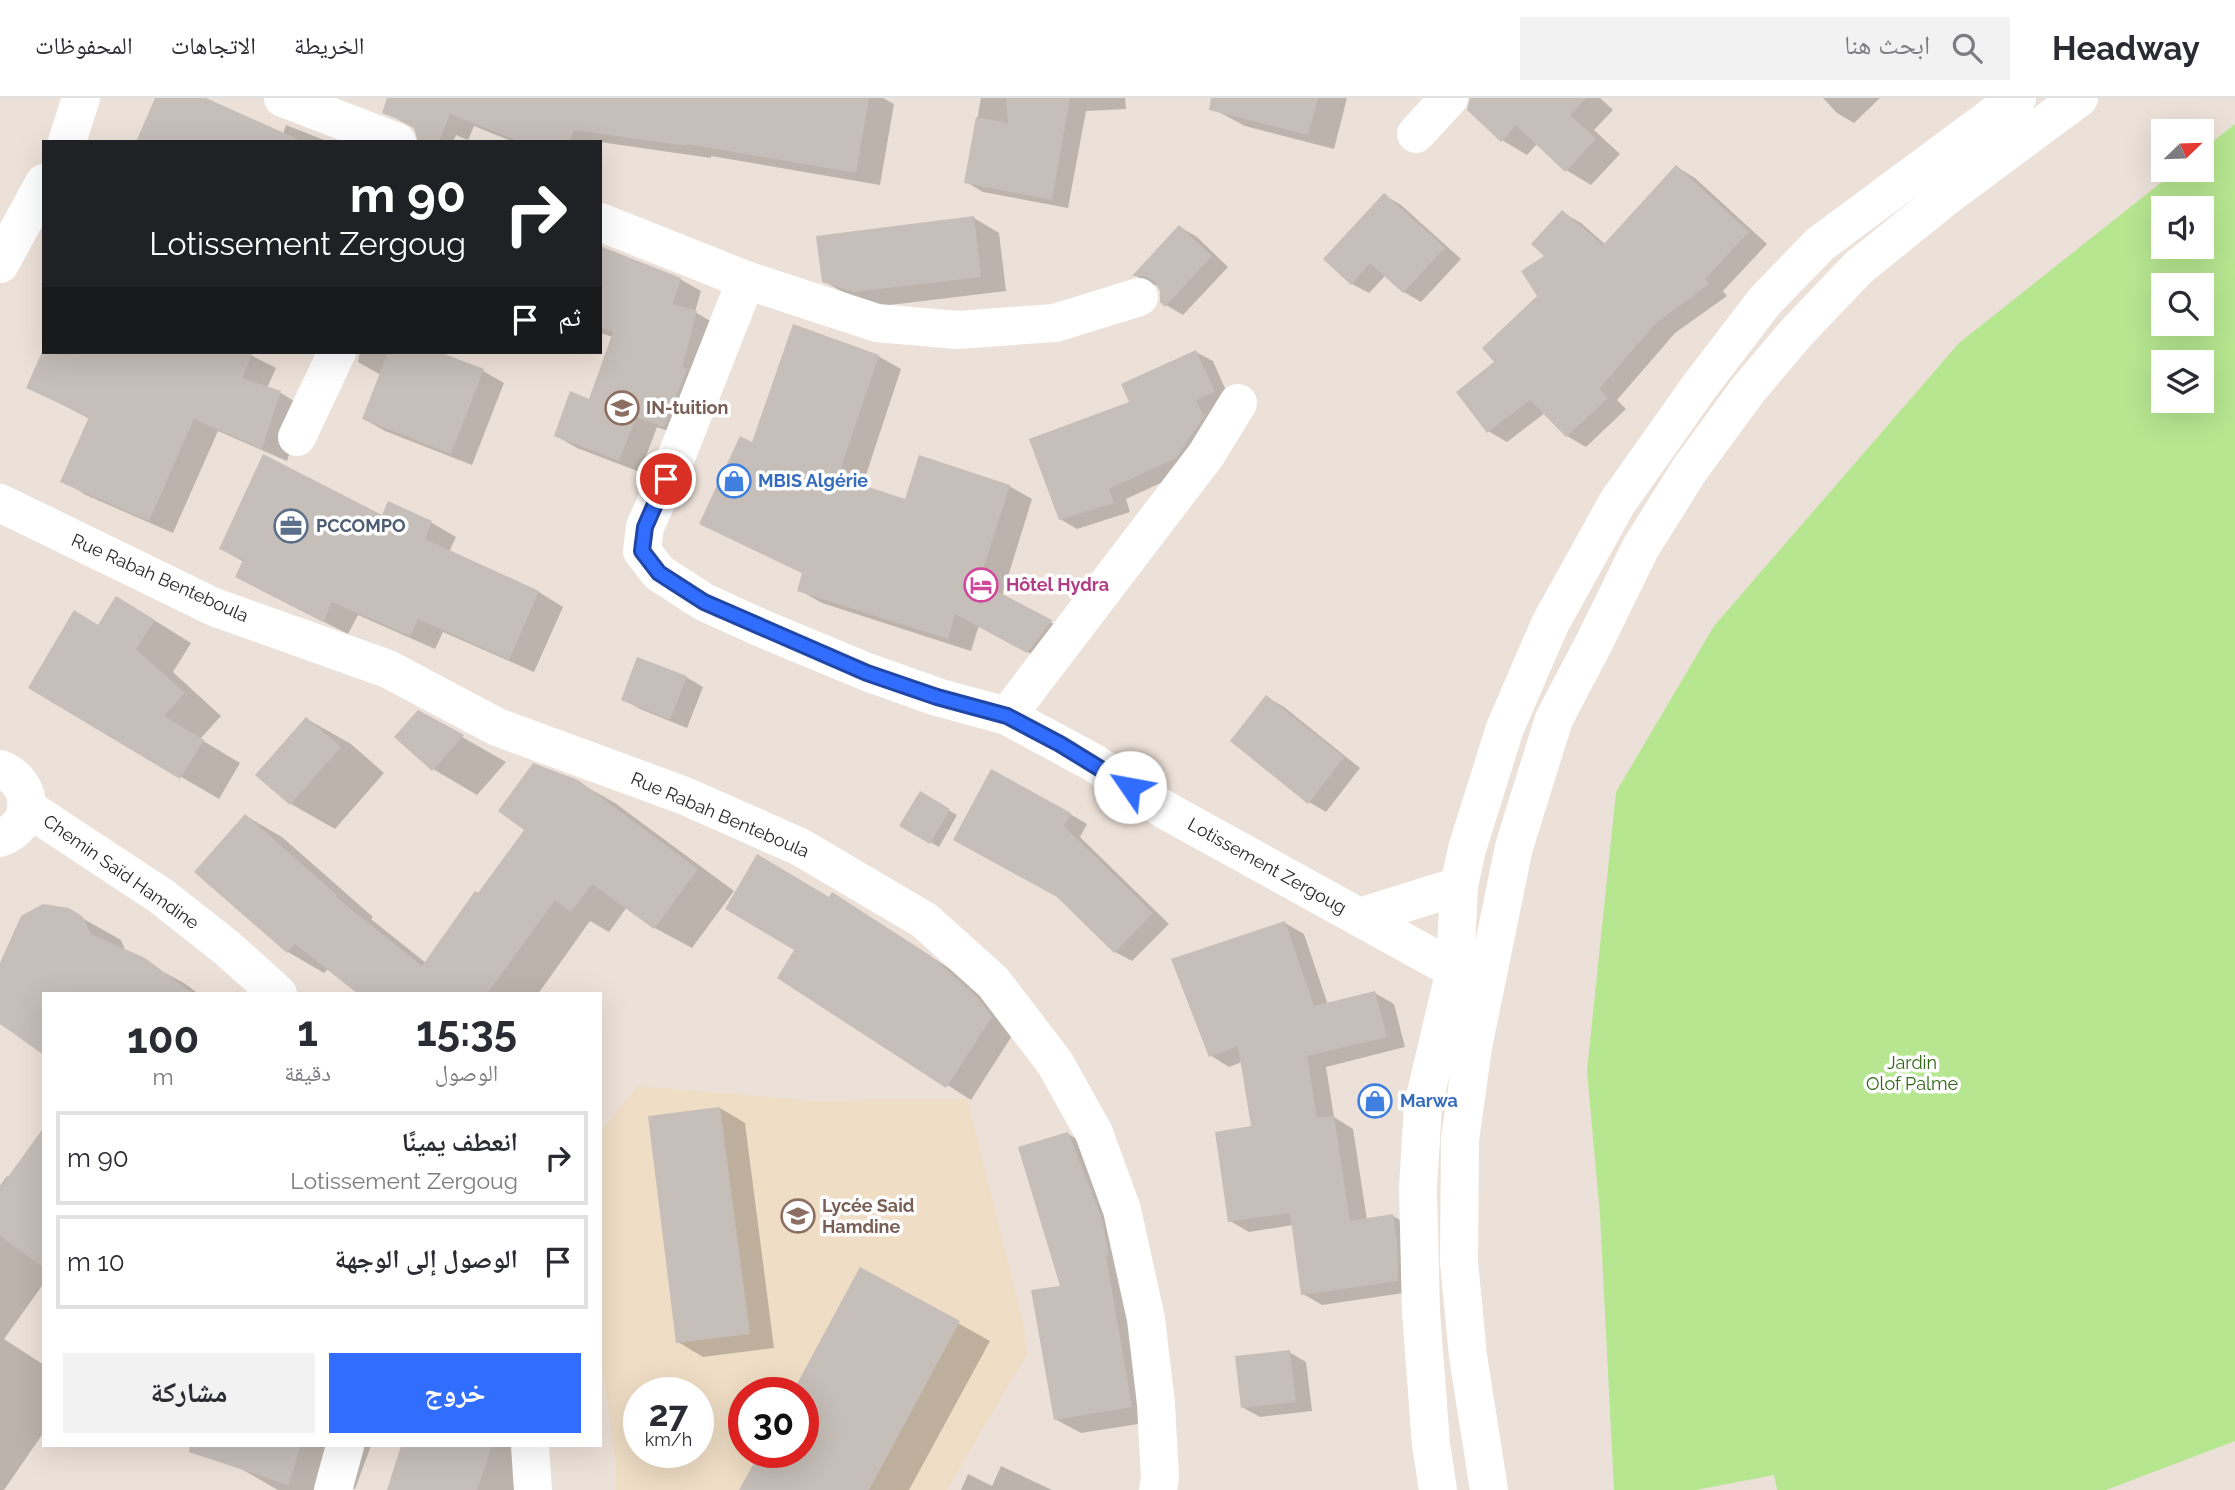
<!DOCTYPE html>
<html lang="ar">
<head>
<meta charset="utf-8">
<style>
	:root { --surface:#fff; --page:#f2f2f3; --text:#2b2b33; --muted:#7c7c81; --line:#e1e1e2; --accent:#316dff }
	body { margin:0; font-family:Raleway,"Noto Naskh Arabic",sans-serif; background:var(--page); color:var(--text); direction:rtl; height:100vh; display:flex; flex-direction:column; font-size:26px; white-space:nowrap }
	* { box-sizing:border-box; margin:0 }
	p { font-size:23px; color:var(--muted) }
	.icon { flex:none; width:38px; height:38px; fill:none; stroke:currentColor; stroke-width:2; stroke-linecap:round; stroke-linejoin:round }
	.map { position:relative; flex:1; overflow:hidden; direction:ltr }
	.panel { position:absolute; left:42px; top:894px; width:560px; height:455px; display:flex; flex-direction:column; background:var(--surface); border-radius:0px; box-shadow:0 7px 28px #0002; direction:rtl }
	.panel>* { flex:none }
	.guide { position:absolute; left:42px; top:42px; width:560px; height:214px; border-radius:0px; box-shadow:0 7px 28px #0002; direction:rtl; background:#202124; color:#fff; overflow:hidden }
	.needle { width:46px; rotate:67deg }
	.tools { position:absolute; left:2151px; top:21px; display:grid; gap:14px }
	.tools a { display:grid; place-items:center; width:63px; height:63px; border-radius:0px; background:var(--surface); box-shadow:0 7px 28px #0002; font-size:35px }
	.speed { position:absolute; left:623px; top:1279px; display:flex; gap:14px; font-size:35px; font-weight:700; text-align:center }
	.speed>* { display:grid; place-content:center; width:91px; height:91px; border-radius:50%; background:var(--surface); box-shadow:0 7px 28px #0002; line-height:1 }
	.speed small { font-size:18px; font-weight:400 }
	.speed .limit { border:10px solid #d22; background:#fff; color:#111 }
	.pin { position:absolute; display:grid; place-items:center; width:60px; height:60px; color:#fff; margin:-30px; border:4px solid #fff; border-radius:50%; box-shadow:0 2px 7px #0007 }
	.me { position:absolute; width:77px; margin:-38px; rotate:303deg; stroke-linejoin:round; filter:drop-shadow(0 0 5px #0008) }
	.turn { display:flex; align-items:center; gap:24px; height:147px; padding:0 21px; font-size:32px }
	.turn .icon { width:91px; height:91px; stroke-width:2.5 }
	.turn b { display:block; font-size:49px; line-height:60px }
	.then { display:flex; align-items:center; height:66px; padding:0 21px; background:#0003; gap:14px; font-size:26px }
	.eta { display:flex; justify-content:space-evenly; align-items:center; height:119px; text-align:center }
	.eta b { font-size:42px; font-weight:700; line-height:49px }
	.primary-button { display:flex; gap:14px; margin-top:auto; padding:14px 21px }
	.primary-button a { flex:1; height:80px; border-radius:0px; background:var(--accent); color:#fff; font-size:28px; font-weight:700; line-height:80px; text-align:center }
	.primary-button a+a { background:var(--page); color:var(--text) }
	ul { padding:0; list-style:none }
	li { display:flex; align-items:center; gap:21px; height:94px; margin:0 14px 10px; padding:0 7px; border:4px solid var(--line); border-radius:0px }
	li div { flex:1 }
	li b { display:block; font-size:26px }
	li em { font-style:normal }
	header { display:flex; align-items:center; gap:42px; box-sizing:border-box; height:98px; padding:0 35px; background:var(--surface); border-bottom:2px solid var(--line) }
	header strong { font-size:33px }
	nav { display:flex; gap:38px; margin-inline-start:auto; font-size:24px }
	.search { width:490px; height:63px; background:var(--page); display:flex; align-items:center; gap:18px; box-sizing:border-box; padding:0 24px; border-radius:0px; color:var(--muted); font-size:26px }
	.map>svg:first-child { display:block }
</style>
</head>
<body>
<header>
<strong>Headway</strong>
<div class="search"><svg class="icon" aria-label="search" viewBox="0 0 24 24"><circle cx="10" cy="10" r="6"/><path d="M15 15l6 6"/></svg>ابحث هنا</div>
<nav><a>الخريطة</a><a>الاتجاهات</a><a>المحفوظات</a></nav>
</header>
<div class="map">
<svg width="2235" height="1392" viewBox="0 0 2235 1392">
	<rect width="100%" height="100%" fill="#ece1d8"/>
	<path fill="#efddc5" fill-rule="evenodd" d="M638,988L826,1004L871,1001H967L1024,1229L1027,1256L947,1392H616V1365L600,1253V1034ZM639,1295H698V1354H639ZM744,1295H803V1354H744Z"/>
	<path fill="#b6e690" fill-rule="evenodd" d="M2235,26V1343L2106,1392H1777L1774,1377L1696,1392H1614L1600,1117L1587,973L1616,694L1714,528L1959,245L2177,72H2202V52ZM2163,110H2202V149H2163ZM2163,187H2202V226H2163ZM2163,264H2202V303H2163Z"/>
	<g fill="#0003">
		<path d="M157,0H201L283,36L286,27L329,44H138Z"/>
		<path d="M389,0H883L894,6L880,87L711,58V60L600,44H514L474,28L468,42L456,37L453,44H420L416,31L384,14Z"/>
		<path d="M981,0H1125L1126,11L1086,13L1068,110L983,94L966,84Z"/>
		<path d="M1223,0H1347L1334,51L1245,28L1219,14Z"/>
		<path d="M1472,0H1600L1613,12L1594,32L1620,56L1591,87L1566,72L1537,46L1527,57L1502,42Z"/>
		<path d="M1823,0H1880L1854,25L1837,15Z"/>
		<path d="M1677,69L1695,80L1767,146L1723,193L1727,198L1675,235L1617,302L1626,311L1586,349L1567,338L1545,315L1507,344L1488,333L1497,264L1540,198L1547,159L1562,114L1581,125L1606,147Z"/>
		<path d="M1384,97L1401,107L1461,161L1421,204L1404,194L1386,177L1369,195L1352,186Z"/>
		<path d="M974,120L999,135L1006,193L881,208L849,198L824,183Z"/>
		<path d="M1180,129L1197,139L1228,169L1183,217L1166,207L1158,187H1151L1135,177Z"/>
		<path d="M600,150L680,181L701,193L695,214L717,227L686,340L657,329L640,374L577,350L556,338L590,303L613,239L600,235Z"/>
		<path d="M44,254H245L276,270L267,290L281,295L304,309L287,363L218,333L173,435L86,397L63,383L90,321L28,289Z"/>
		<path d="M360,254H434L483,273L504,285L472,367L385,333L364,321L381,277L358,264Z"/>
		<path d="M1196,254L1213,263L1231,304L1193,370L1126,401L1130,414L1077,431L1060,421L1132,305Z"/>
		<path d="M878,258L901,271L862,389L906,403L1009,388L1032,401L1002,498L1074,537L1051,567L979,527L971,553L822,505L799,492L804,476L701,425L753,346Z"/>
		<path d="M388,406L432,425L456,439L449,454L539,494L563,509L534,574L443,534L435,551L358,517L348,536L261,492L244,464L221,451L382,419Z"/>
		<path d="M154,522L191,545L173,574L221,618L200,641L240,665L219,701L30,590L99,528Z"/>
		<path d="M686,579L703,589L687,630L640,611L623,601Z"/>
		<path d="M1267,599L1284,609L1360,670L1326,714L1309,704Z"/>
		<path d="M418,614L506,664L477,697L433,671Z"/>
		<path d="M307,621L351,646L384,675L335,731L291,706Z"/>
		<path d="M578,684L615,705L734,793L692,850L655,830L627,809L609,834L590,823L538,896H361L329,870L324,875L288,854L197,774L246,718L282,739L373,819L371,821L426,865L478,797Z"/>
		<path d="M920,696L957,717L939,749L902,728Z"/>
		<path d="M1070,716L1087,726L1080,739L1169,826L1132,863L1115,854L1060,799L972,751Z"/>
		<path d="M833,796L955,874L1001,915L1015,933L971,1002L779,880Z"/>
		<path d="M68,812L121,842L126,854L184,885L199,896H44L0,906V880Z"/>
		<path d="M1285,825L1304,836L1328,907L1375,895L1394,906L1405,949L1326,969L1334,1019L1353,1031L1367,1122L1393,1118L1412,1129L1417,1193L1322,1207L1303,1196L1293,1127L1249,1134L1230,1123L1253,1030L1242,964L1229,969L1210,957Z"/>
		<path d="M720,1010L745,1025L774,1250L703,1259L678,1244Z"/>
		<path d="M44,1032V1185L4,1241L44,1267V1334L4,1392H0V1088L7,1078L10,1080Z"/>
		<path d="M1068,1036L1094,1050L1157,1323L1081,1335L1055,1321Z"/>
		<path d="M861,1171L990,1243L909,1392H741L803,1354V1295H794Z"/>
		<path d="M1289,1254L1306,1264L1312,1313L1260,1319L1242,1309Z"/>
		<path d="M219,1348H371L355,1391L340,1387L338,1392H278L238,1369L240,1360Z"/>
		<path d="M403,1348H544L529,1392H389Z"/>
		<path d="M1001,1368L1052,1392H961L968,1376L992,1388Z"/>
	</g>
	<g fill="#c6beb8">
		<path d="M155,0H206L304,44H136Z"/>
		<path d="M387,0H869L856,75L687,46V48L574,32L569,44H521L450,16L439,44H418L414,30L405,24L382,15Z"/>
		<path d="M1006,0H1070L1052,102L964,85L976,19L1008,25Z"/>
		<path d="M1211,0H1318L1308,37L1209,12Z"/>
		<path d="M1470,0H1586L1570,17L1596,41L1565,74L1516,27L1501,44L1467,12Z"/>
		<path d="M1676,67L1749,134L1705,181L1709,186L1656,225L1599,291L1608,300L1566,339L1530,302L1487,335L1456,294L1494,264L1482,250L1537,198L1521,173L1544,158L1531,146L1562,112L1603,147Z"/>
		<path d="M1384,95L1445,150L1403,195L1370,165L1351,187L1323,161Z"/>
		<path d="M974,118L981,179L854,194L822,184L816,138Z"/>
		<path d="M1179,127L1212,158L1165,209L1160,204V193L1154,183L1144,178H1132Z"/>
		<path d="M600,148L681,180L673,206L697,213L682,269L687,271L664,329L636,319L619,363L554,338L570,293L589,301L613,234L600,230Z"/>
		<path d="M793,226L879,257L838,379L905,401L919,357L1010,387L979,484L1052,522L1027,555L955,516L948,541L797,493L802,475L699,426L740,338L752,344Z"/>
		<path d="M1196,252L1215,294L1196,302L1204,319L1176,360L1109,391L1114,405L1059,422L1029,341L1129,304L1121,286Z"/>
		<path d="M42,254H253L242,280L281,293L262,351L194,321L149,423L60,384L89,319L26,290Z"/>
		<path d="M388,254H439L484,271L451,356L362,321Z"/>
		<path d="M263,356L382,417L388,403L432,423L425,441L539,493L509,562L418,521L410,538L332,504L323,524L235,479L243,462L219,451Z"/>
		<path d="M116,498L155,522L136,551L185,595L164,618L204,642L180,681L28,590L74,512L98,527Z"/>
		<path d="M637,559L687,578L670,622L621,602Z"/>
		<path d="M1266,597L1344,659L1308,706L1230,643Z"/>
		<path d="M418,612L464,637L432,673L394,639Z"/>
		<path d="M306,619L341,649L290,707L255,677Z"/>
		<path d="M533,665L578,682L698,771L654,831L592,786L571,814L555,802L487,896H358L295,846L287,855L194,774L245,716L337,797L336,799L422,868L475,793L478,795L524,732L498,713Z"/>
		<path d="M991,671L1071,715L1064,728L1153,815L1114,855L1057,799L953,742Z"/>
		<path d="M920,693L950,711L930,746L899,728Z"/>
		<path d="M757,756L829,799L832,794L931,858L977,899L992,919L946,990L777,880L794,852L725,811Z"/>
		<path d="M43,806L69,810L82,818L91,836L145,860L193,896H44V957L0,926V865L21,818Z"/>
		<path d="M1285,823L1314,908L1375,893L1387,939L1307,958L1317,1020L1334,1018L1350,1123L1393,1116L1397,1144L1398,1183L1301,1197L1290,1115L1228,1124L1215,1034L1251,1028L1238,948L1209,959L1171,861Z"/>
		<path d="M720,1009L750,1236L676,1245L648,1018Z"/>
		<path d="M44,1029V1170L0,1138V1090Z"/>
		<path d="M1068,1034L1101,1118L1109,1157L1106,1158L1132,1309L1054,1322L1031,1192L1060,1188L1018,1049Z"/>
		<path d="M860,1169L960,1223L869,1392H739L760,1354H803V1295H792Z"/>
		<path d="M1290,1252L1296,1304L1241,1310L1235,1258Z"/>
		<path d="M190,1348H301L288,1387L189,1354Z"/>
		<path d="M401,1348H492L477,1392H387Z"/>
	</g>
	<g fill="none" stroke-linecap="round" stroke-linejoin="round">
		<g stroke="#fff" stroke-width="38">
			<path d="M283,0L397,44"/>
			<path d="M1416,36L1449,0"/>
			<path d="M600,124L746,182L677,357L645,429L642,453L659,475L704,504L761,530L867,574L937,599L1007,618L1094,665L1165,712L1455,872"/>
			<path d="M746,182L877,225L958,232L1055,225L1139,199"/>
			<path d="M297,339L337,254"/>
			<path d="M0,405L214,509L388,571L497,629L685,698L800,749L924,822L993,884L1055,965L1094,1035L1122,1112L1146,1221L1156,1306L1160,1380L1158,1392"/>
			<path d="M1007,618L1206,357L1238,305"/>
			<path d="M1360,819L1459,788"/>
			<path d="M333,1392L345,1348"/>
		</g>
		<g stroke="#fff" stroke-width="38">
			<path d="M67,44L81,0"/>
			<path d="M0,166L44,85"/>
			<path d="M0,671C35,685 36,727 0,740"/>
			<path d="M26,709L161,798L227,850L278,896"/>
			<path d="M530,1348L533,1392"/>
			<path d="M1438,1392L1431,1346L1421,1214L1418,1090L1423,1008L1455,872L1459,788L1467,751L1505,630L1550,526L1617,405L1699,289L1764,204L1820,146L2017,0"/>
			<path d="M1489,1392L1468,1258L1459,1164L1460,1042L1473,949L1514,749L1554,621L1594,545L1641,449L1690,371L1748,292L1796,235L1859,169L1947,98L2079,0"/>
		</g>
	</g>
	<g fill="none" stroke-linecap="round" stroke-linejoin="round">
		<defs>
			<path id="route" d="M666,381L645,429L642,453L659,475L704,504L867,575L937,599L1007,618L1060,646L1130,689"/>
		</defs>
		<use href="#route" stroke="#2047a6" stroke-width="18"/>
		<use href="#route" stroke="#316dff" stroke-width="12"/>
	</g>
	<defs>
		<symbol id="school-ring" viewBox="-11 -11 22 22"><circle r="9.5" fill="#fff" stroke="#8d6e63" stroke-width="1.5"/><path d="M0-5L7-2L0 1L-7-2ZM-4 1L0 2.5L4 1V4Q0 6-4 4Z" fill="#8d6e63"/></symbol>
		<symbol id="shop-ring" viewBox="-11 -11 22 22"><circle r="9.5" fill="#fff" stroke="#3f7fe0" stroke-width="1.5"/><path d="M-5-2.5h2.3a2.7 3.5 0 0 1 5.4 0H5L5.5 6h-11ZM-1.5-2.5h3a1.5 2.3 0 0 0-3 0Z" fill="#3f7fe0"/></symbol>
		<symbol id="office-ring" viewBox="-11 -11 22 22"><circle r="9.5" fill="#fff" stroke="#5c6f8a" stroke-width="1.5"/><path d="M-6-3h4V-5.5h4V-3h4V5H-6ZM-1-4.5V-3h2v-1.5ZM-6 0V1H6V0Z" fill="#5c6f8a"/></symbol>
		<symbol id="hotel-ring" viewBox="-11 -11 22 22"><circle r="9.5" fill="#fff" stroke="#d1479c" stroke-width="1.5"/><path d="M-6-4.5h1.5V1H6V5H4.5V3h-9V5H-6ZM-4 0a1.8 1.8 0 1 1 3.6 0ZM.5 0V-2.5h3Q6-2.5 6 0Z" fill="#d1479c"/></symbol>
	</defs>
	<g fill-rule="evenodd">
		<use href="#school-ring" x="603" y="291" width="38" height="38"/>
		<use href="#shop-ring" x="715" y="364" width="38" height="38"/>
		<use href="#office-ring" x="272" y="409" width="38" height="38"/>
		<use href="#hotel-ring" x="962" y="468" width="38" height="38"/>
		<use href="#shop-ring" x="1356" y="984" width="38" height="38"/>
		<use href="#school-ring" x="779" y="1099" width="38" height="38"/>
	</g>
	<g text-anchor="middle" stroke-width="7" stroke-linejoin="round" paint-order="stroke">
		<g font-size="18" font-weight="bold" fill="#785e54" stroke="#fff" text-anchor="start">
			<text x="646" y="316">IN-tuition</text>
			<text x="822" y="1114">Lycée Said<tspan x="822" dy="21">Hamdine</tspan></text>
		</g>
		<g font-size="18" font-weight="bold" fill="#366cbe" stroke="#fff" text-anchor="start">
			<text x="758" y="389">MBIS Algérie</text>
			<text x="1400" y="1009">Marwa</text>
		</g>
		<g font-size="18" font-weight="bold" fill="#4e5e75" stroke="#fff" text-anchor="start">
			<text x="316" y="434">PCCOMPO</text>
		</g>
		<g font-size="18" fill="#282828" stroke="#fff">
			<text transform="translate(160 480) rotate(24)" y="6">Rue Rabah Benteboula</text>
			<text transform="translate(720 717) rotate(23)" y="6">Rue Rabah Benteboula</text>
			<text transform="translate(1267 768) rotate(29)" y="6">Lotissement Zergoug</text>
			<text transform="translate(121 774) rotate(35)" y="6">Chemin Saïd Hamdine</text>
		</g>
		<g font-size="18" font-weight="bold" fill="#b23c85" stroke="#fff" text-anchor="start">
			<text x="1006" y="493">Hôtel Hydra</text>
		</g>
		<g font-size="18" fill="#2f6815" stroke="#fff">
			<text x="1912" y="971">Jardin<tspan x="1912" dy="21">Olof Palme</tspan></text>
		</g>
	</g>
</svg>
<div class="tools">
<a><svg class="needle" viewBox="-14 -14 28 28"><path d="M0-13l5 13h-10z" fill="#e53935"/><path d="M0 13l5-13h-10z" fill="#7c7c81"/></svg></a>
<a><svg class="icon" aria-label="sound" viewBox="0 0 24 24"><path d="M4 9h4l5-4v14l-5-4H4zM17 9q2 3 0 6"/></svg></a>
<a><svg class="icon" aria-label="search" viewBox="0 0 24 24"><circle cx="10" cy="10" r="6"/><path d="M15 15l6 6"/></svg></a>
<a><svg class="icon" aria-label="layers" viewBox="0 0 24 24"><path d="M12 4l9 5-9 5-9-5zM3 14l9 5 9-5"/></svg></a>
</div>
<div class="speed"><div>27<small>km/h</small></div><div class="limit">30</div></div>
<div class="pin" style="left:666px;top:381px;background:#d93025"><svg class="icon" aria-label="arrive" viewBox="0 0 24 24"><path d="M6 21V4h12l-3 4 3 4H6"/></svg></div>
<svg class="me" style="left:1130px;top:689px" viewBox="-20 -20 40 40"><circle r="19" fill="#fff"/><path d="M0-13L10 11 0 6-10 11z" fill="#316dff"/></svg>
<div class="guide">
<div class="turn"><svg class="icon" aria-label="right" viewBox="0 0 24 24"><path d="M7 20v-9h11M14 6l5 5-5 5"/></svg><div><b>90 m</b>Lotissement Zergoug</div></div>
<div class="then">ثم<svg class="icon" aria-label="arrive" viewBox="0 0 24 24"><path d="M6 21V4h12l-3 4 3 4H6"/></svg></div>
</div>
<section class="panel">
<div class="eta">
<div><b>15:35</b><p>الوصول</p></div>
<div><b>1</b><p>دقيقة</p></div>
<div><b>100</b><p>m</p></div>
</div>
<ul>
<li><svg class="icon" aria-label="right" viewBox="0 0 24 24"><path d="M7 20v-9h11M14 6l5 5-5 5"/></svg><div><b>انعطف يمينًا</b><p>Lotissement Zergoug</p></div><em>90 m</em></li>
<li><svg class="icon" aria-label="arrive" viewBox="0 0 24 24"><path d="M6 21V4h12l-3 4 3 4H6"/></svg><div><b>الوصول إلى الوجهة</b></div><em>10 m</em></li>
</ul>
<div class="primary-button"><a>خروج</a><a>مشاركة</a></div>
</section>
</div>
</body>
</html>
